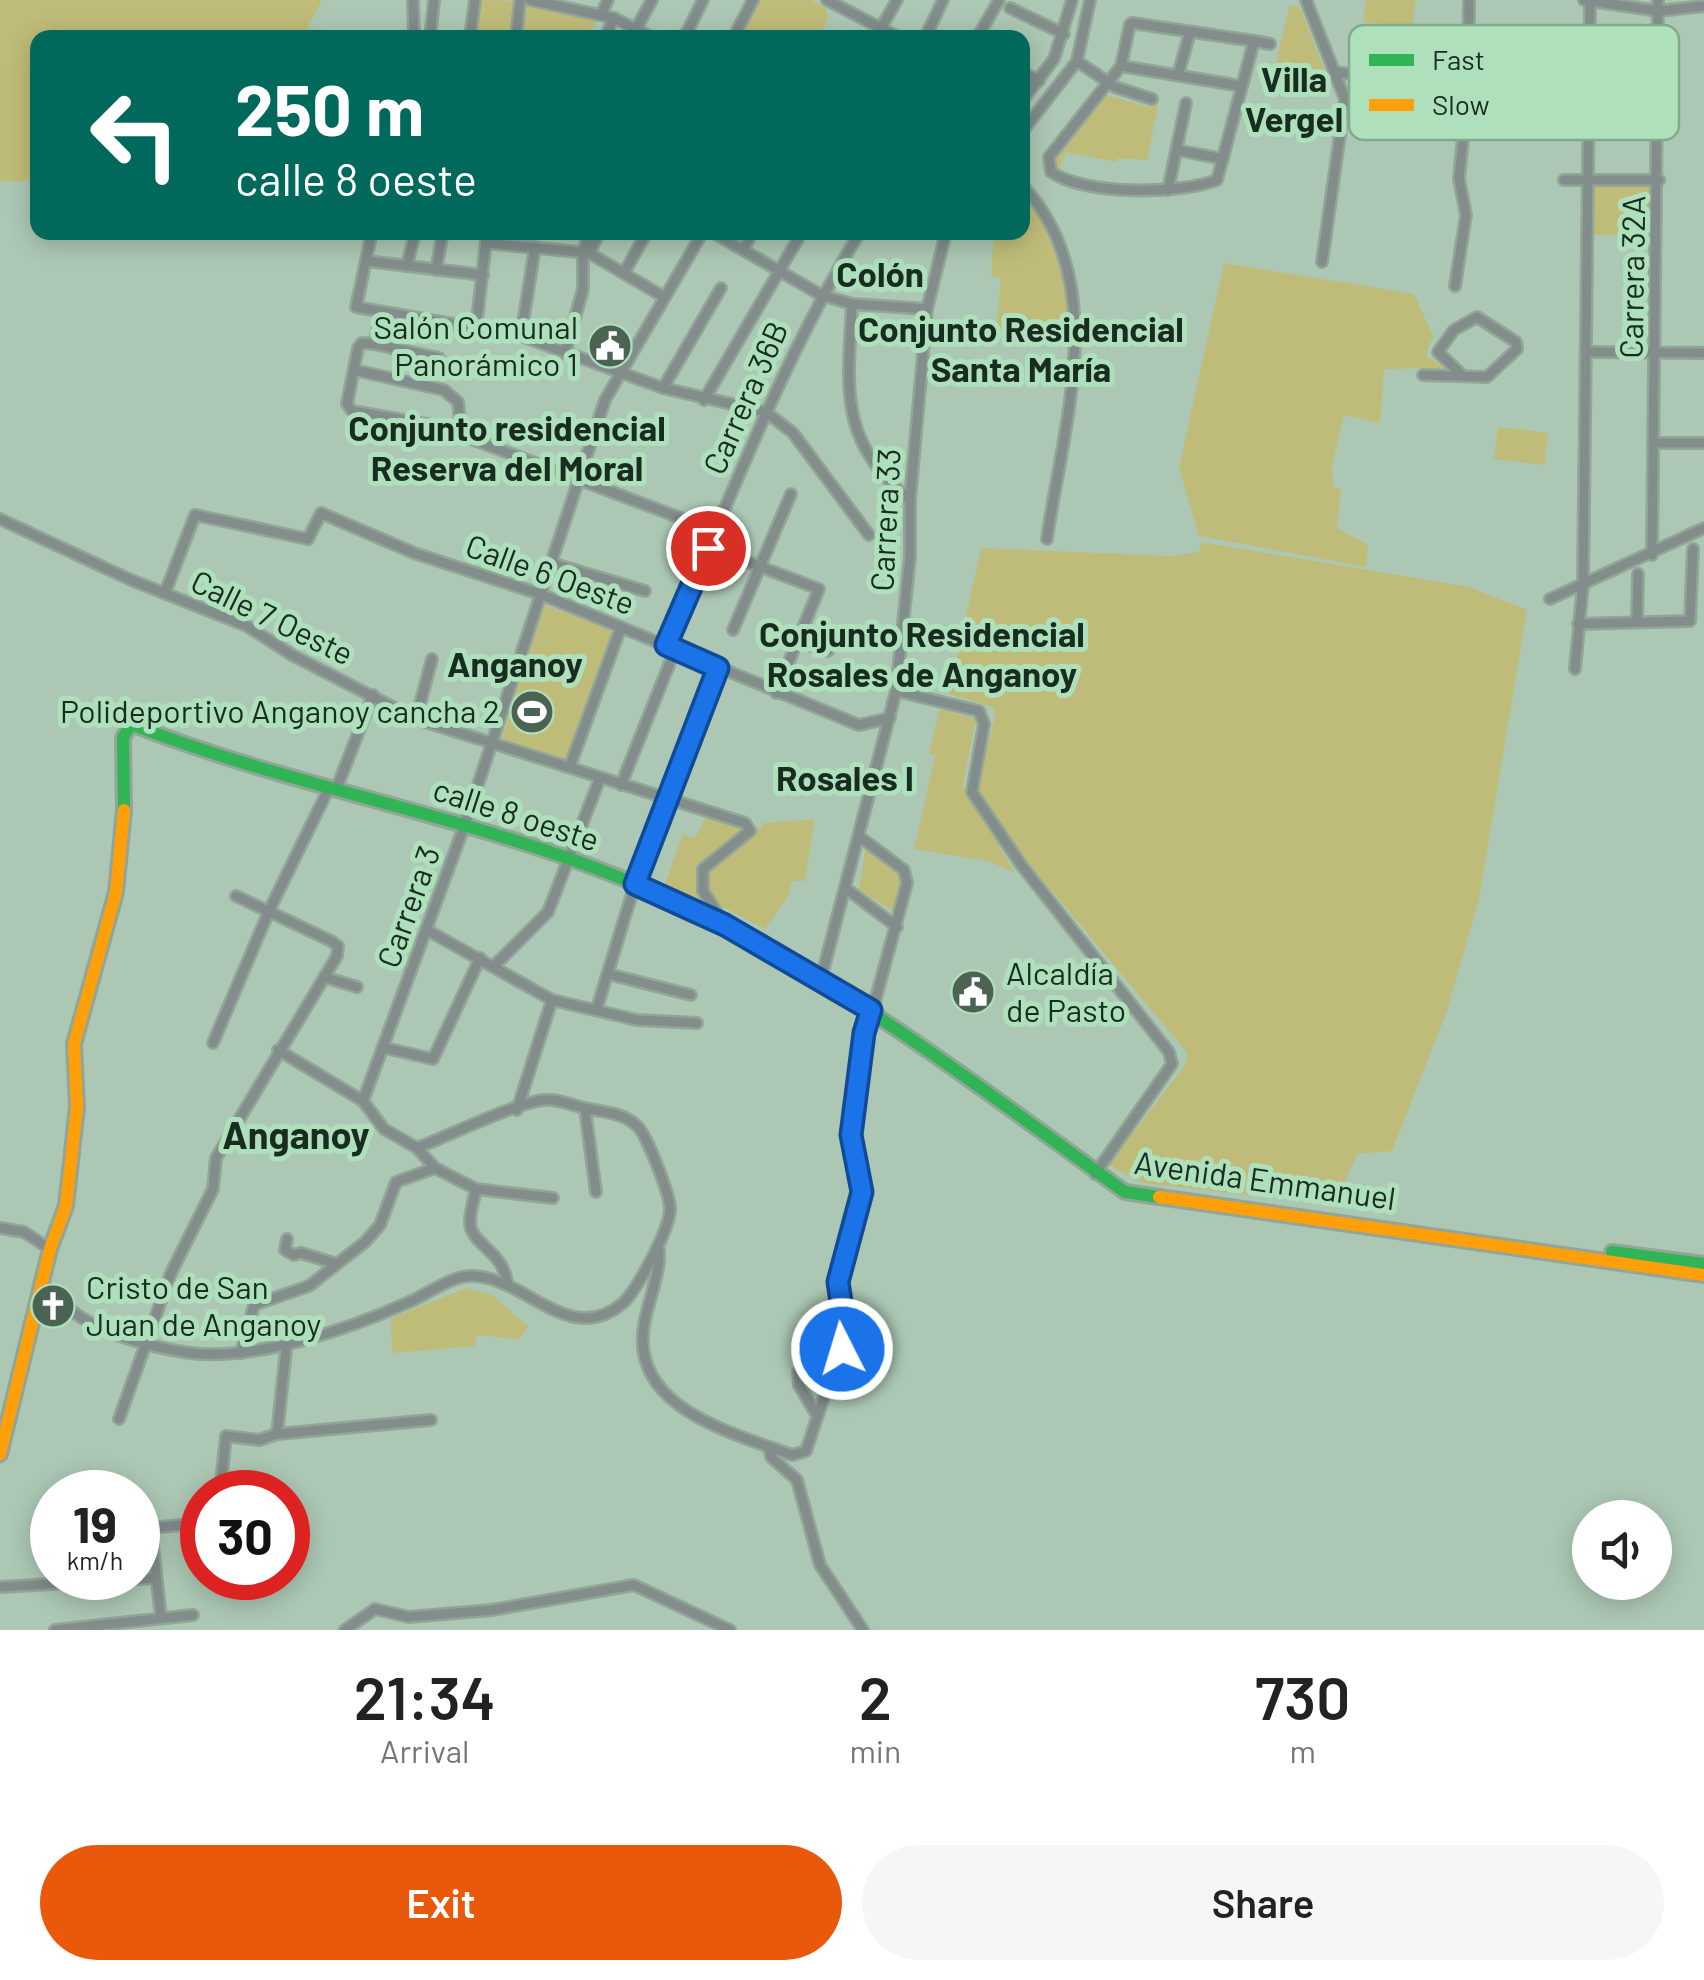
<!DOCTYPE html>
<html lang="en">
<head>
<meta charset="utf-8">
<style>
	:root { --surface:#fff; --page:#f6f6f6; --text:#222; --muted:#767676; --accent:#ea580c }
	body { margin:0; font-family:Barlow,sans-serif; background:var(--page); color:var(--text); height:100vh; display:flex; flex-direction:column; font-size:38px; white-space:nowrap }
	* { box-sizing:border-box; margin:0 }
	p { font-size:32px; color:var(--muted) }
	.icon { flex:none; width:55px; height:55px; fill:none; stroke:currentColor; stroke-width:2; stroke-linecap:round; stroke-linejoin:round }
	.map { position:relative; height:1630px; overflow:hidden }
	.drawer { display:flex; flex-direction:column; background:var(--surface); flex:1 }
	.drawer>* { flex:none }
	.guide { position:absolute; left:30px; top:30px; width:1000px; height:210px; border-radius:20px; box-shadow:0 5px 25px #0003; background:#00695c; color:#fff; overflow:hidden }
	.tools { position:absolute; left:1572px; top:1500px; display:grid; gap:20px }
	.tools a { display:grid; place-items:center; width:100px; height:100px; border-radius:50%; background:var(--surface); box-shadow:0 5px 25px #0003; font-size:50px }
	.speed { position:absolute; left:30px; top:1470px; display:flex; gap:20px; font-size:50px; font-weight:700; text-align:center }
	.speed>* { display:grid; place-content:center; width:130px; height:130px; border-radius:50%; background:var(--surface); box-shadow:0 5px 25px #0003; line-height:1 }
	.speed small { font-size:25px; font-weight:400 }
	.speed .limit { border:15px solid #d22; background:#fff; color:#111 }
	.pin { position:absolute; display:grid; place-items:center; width:85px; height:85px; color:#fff; margin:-42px; border:5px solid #fff; border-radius:50%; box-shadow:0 2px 10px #0007 }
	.me { position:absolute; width:110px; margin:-55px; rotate:355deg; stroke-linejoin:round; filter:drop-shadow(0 0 8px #0008) }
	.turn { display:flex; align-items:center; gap:35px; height:210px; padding:0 40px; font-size:45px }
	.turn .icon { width:130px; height:130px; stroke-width:2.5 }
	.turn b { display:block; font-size:70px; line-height:85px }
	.eta { display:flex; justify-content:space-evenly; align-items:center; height:170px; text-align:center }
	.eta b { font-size:60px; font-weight:600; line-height:70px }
	.action { display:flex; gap:20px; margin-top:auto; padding:20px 40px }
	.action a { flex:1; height:115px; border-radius:60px; background:var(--accent); color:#fff; font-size:40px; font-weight:600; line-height:115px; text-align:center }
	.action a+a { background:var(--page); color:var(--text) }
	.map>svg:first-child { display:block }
</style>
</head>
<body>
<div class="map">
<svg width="1704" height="1630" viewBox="0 0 1704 1630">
	<rect width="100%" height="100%" fill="#acc8b4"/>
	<g fill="#bfbc7a">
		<path d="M0,0H322L303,37L38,38L37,181H0Z"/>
		<path d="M479,0L516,1L510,37L475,38Z"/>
		<path d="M755,0H811L825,7L828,19L819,37L736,38Z"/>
		<path d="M1366,0H1416L1412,28L1363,22Z"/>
		<path d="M526,3L601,14L587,37L521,38Z"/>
		<path d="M1290,5L1300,7L1327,77L1274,70Z"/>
		<path d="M1106,95L1149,107L1151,100H1159L1147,160L1118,158L1116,162L1066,152L1060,169L1053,163Z"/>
		<rect x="1593" y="182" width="57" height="53"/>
		<path d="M1022,194C1064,225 1068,290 1073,338L996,332L1001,278L991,276L994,233L1022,232Z"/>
		<path d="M1224,263L1414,294L1433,336L1426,355L1445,368L1384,369L1380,423L1344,415L1332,466L1334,487L1341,489L1337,528L1368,545L1366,567L1199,536L1179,468Z"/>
		<path d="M1498,427L1548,433L1544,465L1494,459Z"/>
		<path d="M1202,542L1469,587L1527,610L1479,899L1447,1011L1392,1151L1357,1154L1335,1205L1143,1183L1108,1165L1186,1064L1187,1052L1025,859L981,794L978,783L995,715L993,707L949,694L981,548L1171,556L1199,552Z"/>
		<path d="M544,605L607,628L616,637L568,760L502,739Z"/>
		<path d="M940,708L976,719L963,785L1015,873L989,861L914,849L935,756L929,753Z"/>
		<path d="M707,814L761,829L763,823L815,819L805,881H792L788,896L765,929L717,904L664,887L683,834L695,838Z"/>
		<path d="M866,845L904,876L898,914L859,890Z"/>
		<path d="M467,1288L492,1295L529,1327L518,1339L477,1335L475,1346L392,1353L391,1318Z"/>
	</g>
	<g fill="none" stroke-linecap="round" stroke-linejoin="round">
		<defs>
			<g id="street">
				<path d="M413,0L414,38"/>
				<path d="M530,0L614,18L653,38"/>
				<path d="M827,0L900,38"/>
				<path d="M1306,0L1345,99L1322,262"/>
				<path d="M1584,0L1659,11L1704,6"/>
				<path d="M1010,8L1064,34"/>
				<path d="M601,14L608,0"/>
				<path d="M881,28L897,0"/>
				<path d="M636,29L652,0"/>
				<path d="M430,38L434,0"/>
				<path d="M470,38L475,0"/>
				<path d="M516,38L520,0"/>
				<path d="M605,38L614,18"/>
				<path d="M684,38L703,0"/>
				<path d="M733,38L753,0"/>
				<path d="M925,38L943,0"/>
				<path d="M977,38L999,0"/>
				<path d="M1254,41L1217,180C1178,195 1085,195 1051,172L1049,157L1121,66L1130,24L1132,23L1254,41L1270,44"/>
				<path d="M1077,61L1115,87L1152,99"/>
				<path d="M1121,66L1241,86"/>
				<path d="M1022,72L1039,81"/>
				<path d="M1335,72L1468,88"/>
				<path d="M1178,75L1190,32"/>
				<path d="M1022,101L1054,59L1072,0"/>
				<path d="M1022,132L1077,61L1090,0"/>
				<path d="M1177,150L1223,159"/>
				<path d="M1564,180H1659"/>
				<path d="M1022,185C1112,280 1063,425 1047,539"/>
				<path d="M1168,190L1186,103"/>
				<path d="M372,232L356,307L521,336L663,388L766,412L793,433L869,535"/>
				<path d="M712,232L821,295L852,304L927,309"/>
				<path d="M486,243L589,253L664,297"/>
				<path d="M743,250L753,232"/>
				<path d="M589,253L600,232"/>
				<path d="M366,261L483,275"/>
				<path d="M407,266L415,232"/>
				<path d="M436,270L443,232"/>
				<path d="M624,273L647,232"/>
				<path d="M1455,286L1466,215L1459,179L1468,88L1469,0"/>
				<path d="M852,304C848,387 837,441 910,500"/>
				<path d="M381,313L374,344L362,343L358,348L347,404L352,411L437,426L715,531"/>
				<path d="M476,328L487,232"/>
				<path d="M521,336L535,247"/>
				<path d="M374,344L439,358"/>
				<path d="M1586,352L1704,353"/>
				<path d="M565,353L583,289V252L589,232"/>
				<path d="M354,370L444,390L458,402L462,437"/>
				<path d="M1423,375L1487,377L1517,349L1516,342L1477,317L1454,330L1438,352L1460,373L1455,376"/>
				<path d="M663,388L721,288"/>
				<path d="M704,400L802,232"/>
				<path d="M1656,443H1704"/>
				<path d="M0,519L131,580L247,626L292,655L416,719L745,823L750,831L703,869V891L725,925"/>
				<path d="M708,547L819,589L776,693"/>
				<path d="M1652,555L1658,0"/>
				<path d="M551,563L645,591"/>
				<path d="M165,593L195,515L308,539L321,513L414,553L540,594L859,725L890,718"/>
				<path d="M1550,599L1704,528"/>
				<path d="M1637,621L1638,574"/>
				<path d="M1578,624L1690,621L1693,549"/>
				<path d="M733,630L791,494"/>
				<path d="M797,641L828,651"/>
				<path d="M666,645C728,506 780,363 860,232"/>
				<path d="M1575,669L1583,584L1590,2"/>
				<path d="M896,691L979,711L984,724L972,792L1022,866L1169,1052L1172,1064L1095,1174"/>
				<path d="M416,719L432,659"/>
				<path d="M570,766L621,627"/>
				<path d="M621,785L675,650"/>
				<path d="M336,790L373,695"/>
				<path d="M848,890L897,927"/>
				<path d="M427,930L552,1000L637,1020L697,1023"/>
				<path d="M494,966L548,912L600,778"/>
				<path d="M608,974L691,995"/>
				<path d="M324,977L357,987"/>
				<path d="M820,983L896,691L910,557V500L927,309L946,232"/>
				<path d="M597,1008L635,884L718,668"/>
				<path d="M213,1043L269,911L329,788"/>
				<path d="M385,1048L433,1059L480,958"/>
				<path d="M363,1101L465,824L605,400L703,232"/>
				<path d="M585,1109L596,1192"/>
				<path d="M517,1110L552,1000"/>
				<path d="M435,1168L476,1189L553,1198"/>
				<path d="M476,1189C474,1200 470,1211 470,1222C470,1244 503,1251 507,1282"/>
				<path d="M0,1228L24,1232L50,1249"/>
				<path d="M287,1239L285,1250L294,1255L301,1253L334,1263"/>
				<path d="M658,1246C663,1265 649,1299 645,1320C626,1407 730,1432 792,1455L806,1451L845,1334L837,1296L862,1192L851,1135L859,1061L907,883L904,870L860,837"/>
				<path d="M42,1287C60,1292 62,1303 76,1314C105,1335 155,1348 190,1353C254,1361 350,1329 409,1302C428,1294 451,1276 471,1276C524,1275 569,1349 623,1303C637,1290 670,1229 670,1209C670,1195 647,1135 637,1126C621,1111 602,1113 581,1107C570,1105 556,1098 544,1100C518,1102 446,1137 417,1148L384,1129L363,1101L278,1050"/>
				<path d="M287,1341L277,1434L431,1420"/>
				<path d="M241,1353L254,1305L309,1286L365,1242L380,1225L396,1182L435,1168L417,1148"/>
				<path d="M816,1414L799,1385L798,1372L802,1366L831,1371"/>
				<path d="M119,1419L171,1273L213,1189L216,1158L337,956L338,946L331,941L236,896"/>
				<path d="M769,1447L771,1457L797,1480L820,1565L863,1630"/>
				<path d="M220,1492L226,1436L259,1440L277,1434"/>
				<path d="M0,1587L156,1578"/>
				<path d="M161,1618L151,1528L202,1523"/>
				<path d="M55,1630L193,1615"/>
				<path d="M345,1630L375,1609L409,1617L492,1610L634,1585L730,1630"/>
			</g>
			<g id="fast">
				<path d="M124,810L123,738L131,724C296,789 474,816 638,885C816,960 969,1080 1125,1192L1159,1197"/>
				<path d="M1612,1252L1704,1264"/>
			</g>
			<g id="slow">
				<path d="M1159,1197L1704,1275"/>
				<path d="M0,1454L50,1249L66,1206L77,1107L74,1044L116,892L124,810"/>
			</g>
		</defs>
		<use href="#street" stroke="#91a697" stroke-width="14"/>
		<use href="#fast" stroke="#91a697" stroke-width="18"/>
		<use href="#slow" stroke="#91a697" stroke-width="18"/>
		<use href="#street" stroke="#828d8c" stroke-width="9"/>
		<use href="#fast" stroke="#30b455" stroke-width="12"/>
		<use href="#slow" stroke="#ff9f0a" stroke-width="12"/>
	</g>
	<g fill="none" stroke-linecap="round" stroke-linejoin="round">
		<defs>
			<path id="route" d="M708,548L666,645L718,668L635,884L725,925L871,1010L864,1033L851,1135L862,1192L838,1282L846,1334L842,1349"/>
		</defs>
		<use href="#route" stroke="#114b97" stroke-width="25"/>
		<use href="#route" stroke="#1a73e8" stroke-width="18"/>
	</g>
	<defs>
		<symbol id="civic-disc" viewBox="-11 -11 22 22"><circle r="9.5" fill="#4c6353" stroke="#aee0bc"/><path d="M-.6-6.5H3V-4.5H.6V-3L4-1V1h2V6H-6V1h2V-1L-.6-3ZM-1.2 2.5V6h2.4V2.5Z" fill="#fff"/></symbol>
		<symbol id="stadium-disc" viewBox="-11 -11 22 22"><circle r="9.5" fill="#4c6353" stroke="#aee0bc"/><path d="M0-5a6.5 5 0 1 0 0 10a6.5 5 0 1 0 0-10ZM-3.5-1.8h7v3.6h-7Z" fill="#fff"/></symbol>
		<symbol id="church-disc" viewBox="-11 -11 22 22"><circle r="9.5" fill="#4c6353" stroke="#aee0bc"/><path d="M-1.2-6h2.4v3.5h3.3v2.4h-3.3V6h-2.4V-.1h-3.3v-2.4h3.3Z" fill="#fff"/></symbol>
	</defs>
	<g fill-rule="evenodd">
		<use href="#civic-disc" x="585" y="321" width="50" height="50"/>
		<use href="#stadium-disc" x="507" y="687" width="50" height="50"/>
		<use href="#civic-disc" x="948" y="967" width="50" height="50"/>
		<use href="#church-disc" x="28" y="1281" width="50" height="50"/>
	</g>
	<g text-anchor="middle" stroke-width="10" stroke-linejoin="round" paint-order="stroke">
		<g font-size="32" fill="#182c1f" stroke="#aee0bc">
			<text transform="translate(1633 277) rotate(-89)" y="11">Carrera 32A</text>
			<text transform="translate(746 398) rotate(-66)" y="11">Carrera 36B</text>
			<text transform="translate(886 520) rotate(-87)" y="11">Carrera 33</text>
			<text transform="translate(550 575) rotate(20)" y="11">Calle 6 Oeste</text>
			<text transform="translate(272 618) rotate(26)" y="11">Calle 7 Oeste</text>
			<text transform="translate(516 815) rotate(18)" y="11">calle 8 oeste</text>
			<text transform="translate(409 907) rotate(-70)" y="11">Carrera 3</text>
			<text transform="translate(1265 1181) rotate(8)" y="11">Avenida Emmanuel</text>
		</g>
		<g font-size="32" fill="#182c1f" stroke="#aee0bc" text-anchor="end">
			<text x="578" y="339">Salón Comunal<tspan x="578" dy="37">Panorámico 1</tspan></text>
			<text x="500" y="723">Polideportivo Anganoy cancha 2</text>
			<text x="1006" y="985" text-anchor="start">Alcaldía<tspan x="1006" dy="37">de Pasto</tspan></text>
			<text x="86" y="1299" text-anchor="start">Cristo de San<tspan x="86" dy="37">Juan de Anganoy</tspan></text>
		</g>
		<g font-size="35" font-weight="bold" fill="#182c1f" stroke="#aee0bc">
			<text x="1294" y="92">Villa<tspan x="1294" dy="40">Vergel</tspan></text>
			<text x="880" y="287">Colón</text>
			<text x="1021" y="342">Conjunto Residencial<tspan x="1021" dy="40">Santa María</tspan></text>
			<text x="507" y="441">Conjunto residencial<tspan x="507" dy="40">Reserva del Moral</tspan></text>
			<text x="922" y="647">Conjunto Residencial<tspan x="922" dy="40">Rosales de Anganoy</tspan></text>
			<text x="515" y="677">Anganoy</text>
			<text x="845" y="791">Rosales I</text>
		</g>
		<g font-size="38" font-weight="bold" fill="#182c1f" stroke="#aee0bc">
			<text x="296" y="1149">Anganoy</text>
		</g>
	</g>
	<rect x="1349" y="25" width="330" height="115" rx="15" fill="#aee0bc" stroke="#81aa8d" stroke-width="2.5"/>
	<rect x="1369" y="54" width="45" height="12" fill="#30b455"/>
	<rect x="1369" y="99" width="45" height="12" fill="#ff9f0a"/>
	<g font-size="28" fill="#182c1f">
		<text x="1432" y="70">Fast</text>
		<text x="1432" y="115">Slow</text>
	</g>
</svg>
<div class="tools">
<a><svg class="icon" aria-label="sound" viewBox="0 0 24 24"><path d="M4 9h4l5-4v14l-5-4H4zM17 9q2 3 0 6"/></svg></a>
</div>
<div class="speed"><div>19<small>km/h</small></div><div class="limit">30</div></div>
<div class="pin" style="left:708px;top:548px;background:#d93025"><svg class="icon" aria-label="arrive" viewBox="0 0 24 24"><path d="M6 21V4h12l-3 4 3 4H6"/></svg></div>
<svg class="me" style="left:842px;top:1349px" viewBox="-20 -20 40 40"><circle r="17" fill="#1a73e8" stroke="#fff" stroke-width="3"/><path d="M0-11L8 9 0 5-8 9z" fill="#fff"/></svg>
<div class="guide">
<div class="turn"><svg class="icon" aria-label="left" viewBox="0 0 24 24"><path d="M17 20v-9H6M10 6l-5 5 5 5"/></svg><div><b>250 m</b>calle 8 oeste</div></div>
</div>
</div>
<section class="drawer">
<div class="eta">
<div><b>21:34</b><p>Arrival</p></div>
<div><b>2</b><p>min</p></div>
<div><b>730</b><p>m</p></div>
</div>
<div class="action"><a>Exit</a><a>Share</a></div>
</section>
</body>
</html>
